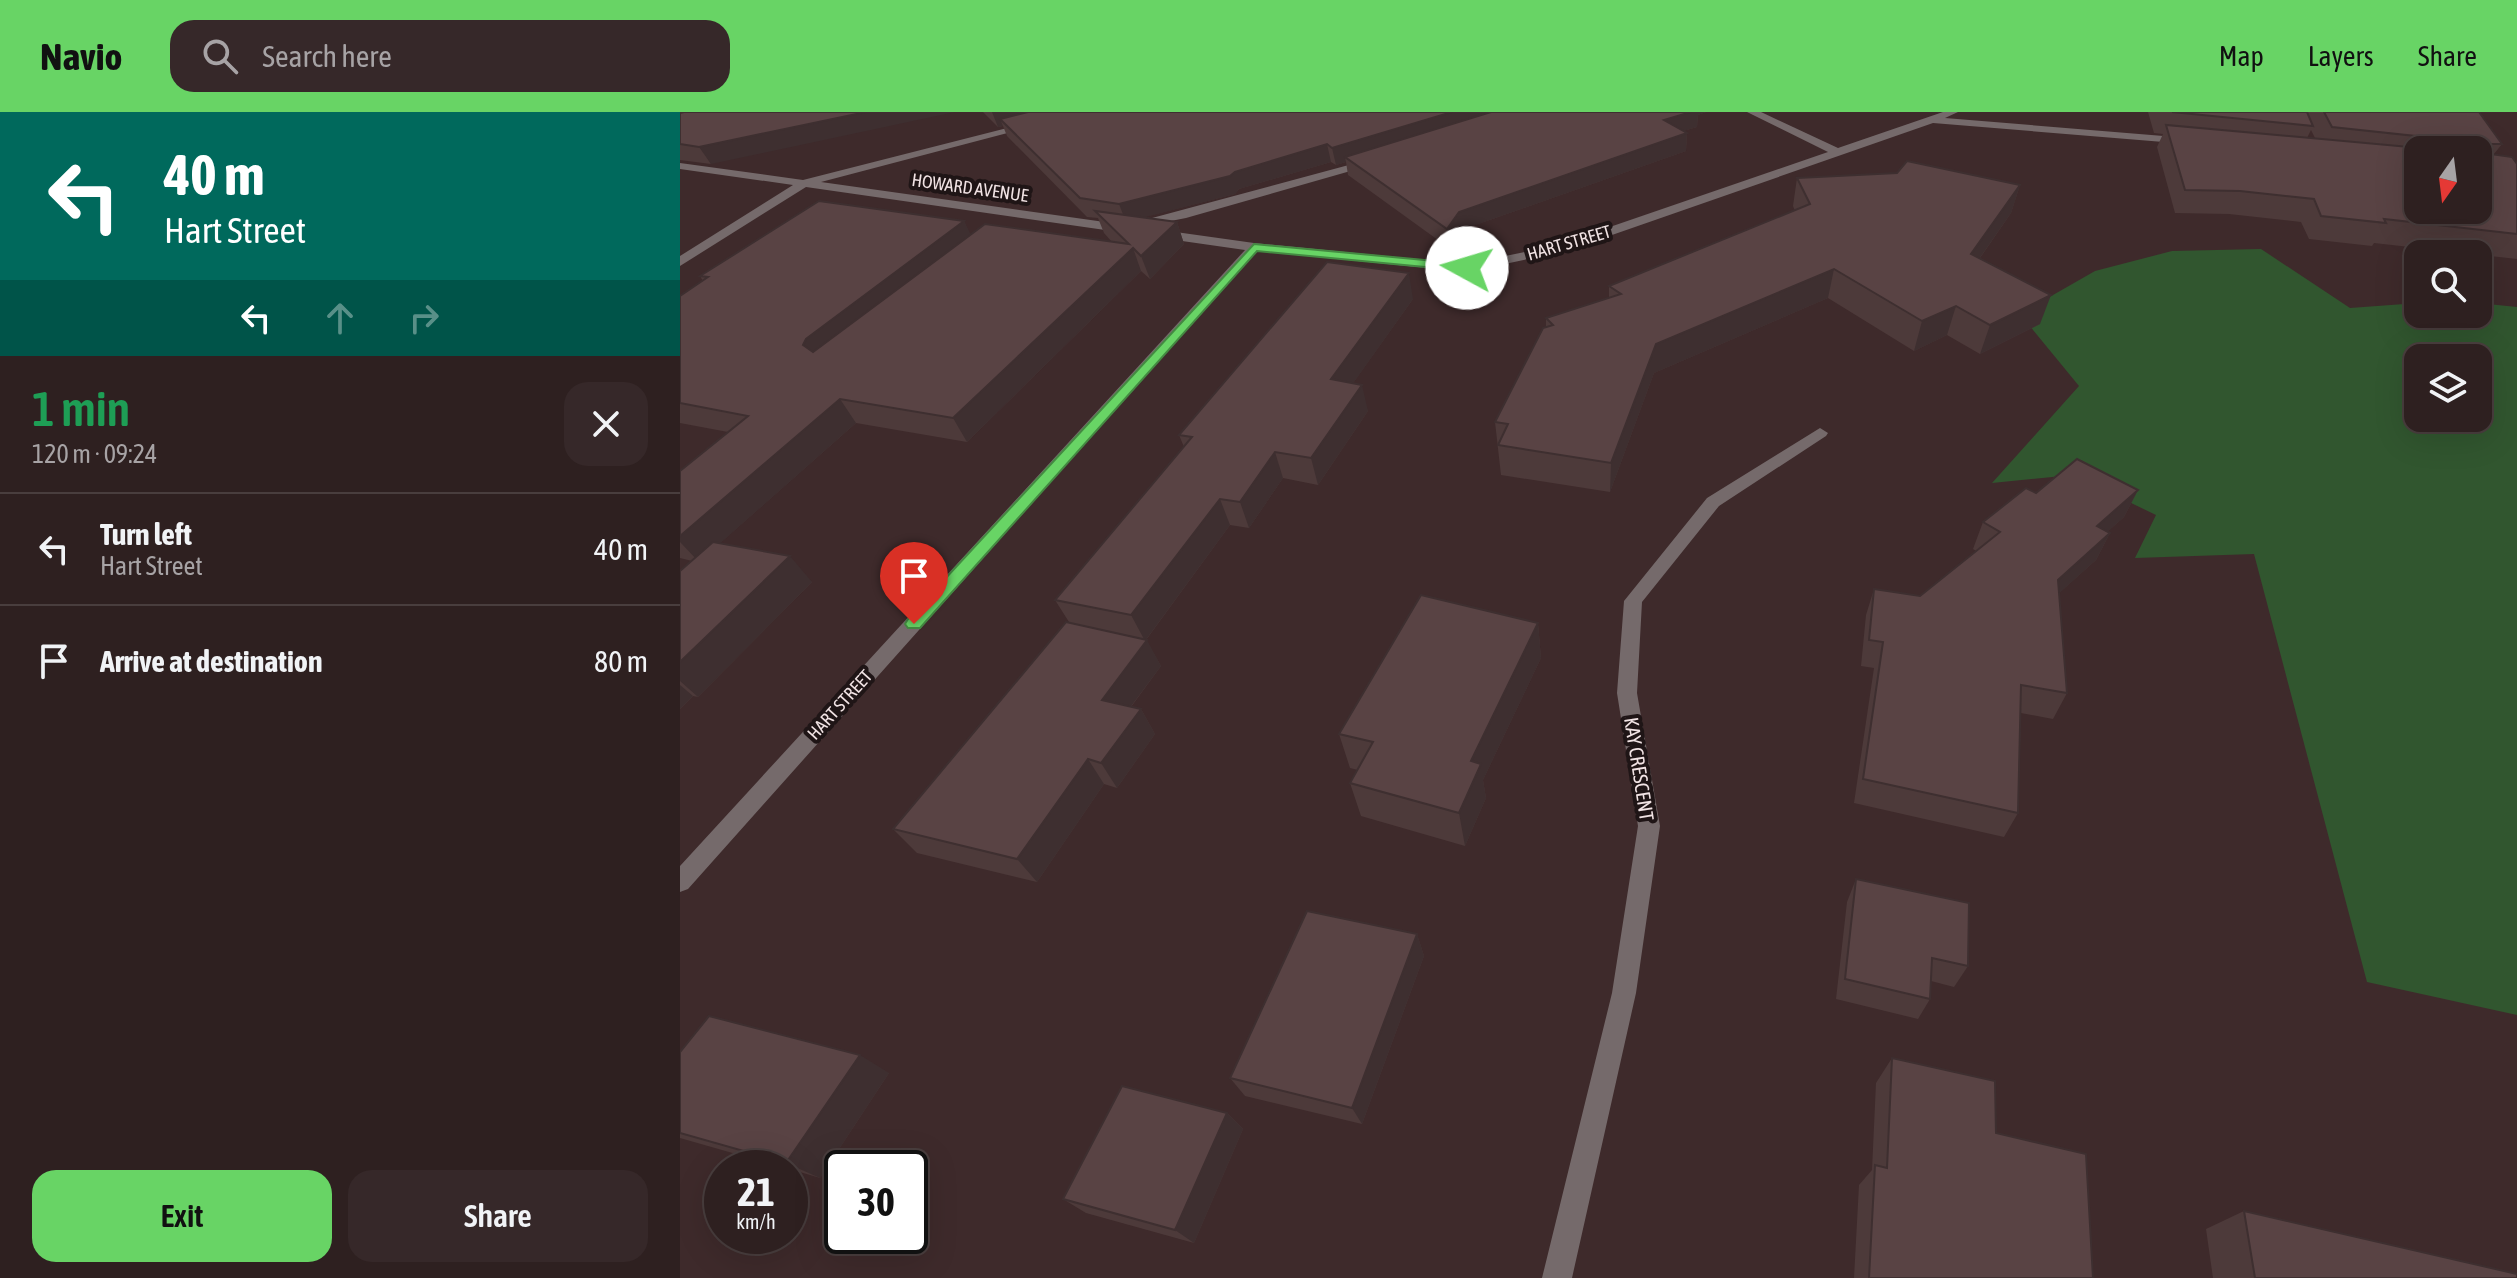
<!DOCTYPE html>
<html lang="en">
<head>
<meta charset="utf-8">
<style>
	:root { --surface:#2e2020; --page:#362829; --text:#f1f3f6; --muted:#a7a3a5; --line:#493e3e; --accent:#68d465 }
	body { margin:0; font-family:"Asap Condensed",sans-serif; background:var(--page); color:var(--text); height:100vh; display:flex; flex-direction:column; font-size:30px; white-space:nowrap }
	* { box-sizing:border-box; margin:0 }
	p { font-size:26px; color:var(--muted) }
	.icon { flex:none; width:44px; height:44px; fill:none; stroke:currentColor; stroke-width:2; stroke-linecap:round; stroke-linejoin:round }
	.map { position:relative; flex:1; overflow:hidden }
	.side { display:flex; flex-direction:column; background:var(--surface); width:680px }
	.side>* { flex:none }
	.top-card { background:#00695c; color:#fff; overflow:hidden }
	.needle { width:52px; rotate:194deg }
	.tools { position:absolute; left:1724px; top:24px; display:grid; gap:16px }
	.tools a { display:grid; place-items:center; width:88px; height:88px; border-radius:16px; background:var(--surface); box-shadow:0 8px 32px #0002,0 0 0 2px var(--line); font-size:40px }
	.speed { position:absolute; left:24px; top:1038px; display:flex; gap:16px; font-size:40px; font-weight:700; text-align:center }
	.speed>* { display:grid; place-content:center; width:104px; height:104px; border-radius:50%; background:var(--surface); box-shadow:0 8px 32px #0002,0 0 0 2px var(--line); line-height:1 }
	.speed small { font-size:20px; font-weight:400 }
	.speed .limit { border:4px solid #111; border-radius:12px; background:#fff; color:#111 }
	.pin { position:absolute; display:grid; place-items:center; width:68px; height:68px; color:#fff; margin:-82px -34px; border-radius:50% 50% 50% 0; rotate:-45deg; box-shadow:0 0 8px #0007 }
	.pin .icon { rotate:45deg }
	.me { position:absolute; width:88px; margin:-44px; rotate:276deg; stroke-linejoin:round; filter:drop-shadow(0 0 6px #0008) }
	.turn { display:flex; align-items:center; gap:28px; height:168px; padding:0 32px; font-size:36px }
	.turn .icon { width:104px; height:104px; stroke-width:2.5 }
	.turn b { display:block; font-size:56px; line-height:68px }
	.lanes { display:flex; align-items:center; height:76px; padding:0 32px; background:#0003; justify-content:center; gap:40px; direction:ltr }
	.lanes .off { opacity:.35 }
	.round { display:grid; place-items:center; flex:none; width:84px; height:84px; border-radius:24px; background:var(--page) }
	.headline { display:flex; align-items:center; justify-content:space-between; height:136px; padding:0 32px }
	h1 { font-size:48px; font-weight:600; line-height:60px; color:#1e9e55 }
	.button { display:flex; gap:16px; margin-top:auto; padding:16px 32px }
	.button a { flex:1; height:92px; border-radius:24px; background:var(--accent); color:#111; font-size:32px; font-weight:600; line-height:92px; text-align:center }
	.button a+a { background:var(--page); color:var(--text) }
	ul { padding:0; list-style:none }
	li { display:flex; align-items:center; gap:24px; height:112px; padding:0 32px; border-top:2px solid var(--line) }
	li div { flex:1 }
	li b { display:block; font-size:30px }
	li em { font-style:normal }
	header { display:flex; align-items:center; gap:48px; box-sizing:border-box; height:112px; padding:0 40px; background:var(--accent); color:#111 }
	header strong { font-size:38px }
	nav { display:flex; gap:44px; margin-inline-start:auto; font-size:28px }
	.search { width:560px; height:72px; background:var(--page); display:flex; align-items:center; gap:20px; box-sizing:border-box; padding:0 28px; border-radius:24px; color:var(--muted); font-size:30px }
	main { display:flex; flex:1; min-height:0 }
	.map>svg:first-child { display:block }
</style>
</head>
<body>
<header>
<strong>Navio</strong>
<div class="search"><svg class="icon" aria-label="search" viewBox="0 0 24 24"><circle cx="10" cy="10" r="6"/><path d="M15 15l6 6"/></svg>Search here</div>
<nav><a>Map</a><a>Layers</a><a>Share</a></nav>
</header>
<main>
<section class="side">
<div class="top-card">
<div class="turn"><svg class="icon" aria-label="left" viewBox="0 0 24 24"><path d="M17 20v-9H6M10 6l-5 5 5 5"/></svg><div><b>40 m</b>Hart Street</div></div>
<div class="lanes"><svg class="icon" aria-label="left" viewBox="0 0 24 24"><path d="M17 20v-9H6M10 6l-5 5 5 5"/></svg><svg class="icon off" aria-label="ahead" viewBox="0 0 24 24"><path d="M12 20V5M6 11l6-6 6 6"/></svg><svg class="icon off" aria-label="right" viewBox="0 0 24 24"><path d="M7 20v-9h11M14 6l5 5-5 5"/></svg></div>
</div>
<div class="headline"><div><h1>1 min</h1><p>120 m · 09:24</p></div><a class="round"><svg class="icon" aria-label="close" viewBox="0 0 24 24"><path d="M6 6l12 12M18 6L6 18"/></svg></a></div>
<ul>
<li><svg class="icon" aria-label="left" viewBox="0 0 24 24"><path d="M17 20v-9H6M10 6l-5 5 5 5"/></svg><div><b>Turn left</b><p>Hart Street</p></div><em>40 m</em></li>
<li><svg class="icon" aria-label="arrive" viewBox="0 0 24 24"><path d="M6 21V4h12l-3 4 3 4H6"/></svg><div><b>Arrive at destination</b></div><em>80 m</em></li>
</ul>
<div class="button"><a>Exit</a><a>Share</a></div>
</section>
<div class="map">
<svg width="1837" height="1166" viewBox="0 0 1837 1166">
	<rect width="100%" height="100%" fill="#3e2a2b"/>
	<path fill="#31562f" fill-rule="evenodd" d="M1581,137L1670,196L1738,191V202H1798V191L1837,195V903L1687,870L1574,442L1455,446L1476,403L1393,363L1312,371L1399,274L1340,202L1415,159L1492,139ZM1738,246H1798V306H1738Z"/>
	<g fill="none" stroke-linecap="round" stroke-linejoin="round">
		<g fill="#756a6b" fill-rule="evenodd">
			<path d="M390,0H408L141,70L446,113L691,47L697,50L695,52L506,106L460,115L574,131L787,152L854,138L924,117L1148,40L1067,0H1081L1158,36L1263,0H1278L1265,6L1508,26L1514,29L1508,32L1253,11L932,123L862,144L787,160L577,139L8,777L0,780V754L565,138L126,75L0,154V144L113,73L0,57V51L123,68Z"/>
			<path d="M1140,316L1148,321L1146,324L1039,394L962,490L957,581L980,714L956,881L892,1166H862L932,881L958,714L937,581L944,489L1027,386Z"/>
		</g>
	</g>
	<g fill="#4d3a3a" fill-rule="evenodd">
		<path d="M0,0L31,52L0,48Z"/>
		<path d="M303,0H1026L1018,3L1017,15L1003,19L1007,21L1006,39L781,118L769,136L668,63L666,50L656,53L651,50L559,77L555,82L464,105L497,110L504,132L470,167L461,159L287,330L176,311L40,431L132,470L18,585L13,584L0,597V459L12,449L0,446V359L48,320L0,311V184L23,169L20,164L284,109L290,123L432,130L424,121L418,106L407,105L327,24L323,14L318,15Z"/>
		<path d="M1468,0H1799L1822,32L1814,42L1837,52V147L1694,131L1692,134L1629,127L1621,110L1549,102L1495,101L1477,35L1483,22L1474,21ZM1631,18L1635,26H1627Z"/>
		<path d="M1117,66L1340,73L1331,101L1300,146L1360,212L1300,242L1267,223L1234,239L1148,186L974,261L930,380L821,363L815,310L866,215V206L929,186V174L1115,99L1113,94Z"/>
		<path d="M733,187L673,271L688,299L638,373L603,366L569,416L550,413L466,528L481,554L451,595L461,597L475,622L437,676L424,672L357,770L237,741L213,717L389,510L375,488L504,335L499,323Z"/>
		<path d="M1458,378L1444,405L1427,420L1430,421L1416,448L1379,481L1387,581L1373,607L1341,601L1338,701L1324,725L1174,691L1194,556L1181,554L1186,503L1194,477L1240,484L1296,439L1293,437L1303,410L1356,381Z"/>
		<path d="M858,511L861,546L803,668L806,686L785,734L681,704L670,671L678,658L670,656L659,622Z"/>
		<path d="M1176,767L1288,854L1274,875L1251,869L1250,887L1238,907L1156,887L1167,790Z"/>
		<path d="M737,822L744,844L682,1012L565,984L550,966Z"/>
		<path d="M0,940L209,961L140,1066L110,1057V1056H105L0,1026Z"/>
		<path d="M1212,946L1316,1021L1413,1166H1174L1179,1073L1192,1058L1196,971Z"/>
		<path d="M547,1001L563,1017L514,1131L406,1101L383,1087Z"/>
		<path d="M1564,1099L1837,1166H1533L1526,1117Z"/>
	</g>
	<g fill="#3e2f30">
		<path d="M186,0H275L31,52L19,35Z"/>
		<path d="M312,0H378L320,7L323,14L318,15Z"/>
		<path d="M772,0H830L665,45L666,50L656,53L652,36Z"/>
		<path d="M1006,0H1026L1018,3L1017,15L983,25L984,8Z"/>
		<path d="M1007,21L1006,39L781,118L769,136L767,117L779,100Z"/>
		<path d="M647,32L651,50L559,77L555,82L446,110L439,92Z"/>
		<path d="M1340,73L1331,101L1283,170L1291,142Z"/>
		<path d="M284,109L295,131L142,251L123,233L126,227Z"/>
		<path d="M497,110L504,132L470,167L461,144Z"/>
		<path d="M453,136L461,159L287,330L273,306Z"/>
		<path d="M1154,157L1148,186L974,261L930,380L931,351L976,232Z"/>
		<path d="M729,161L733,187L657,294L651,267Z"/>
		<path d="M1371,183L1360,212L1300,242L1310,213Z"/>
		<path d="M1276,194L1267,223L1234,239L1242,209Z"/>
		<path d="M682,273L688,299L638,373L631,346Z"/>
		<path d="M160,287L176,311L19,450L0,430V424Z"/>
		<path d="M595,340L603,366L569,416L560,390Z"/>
		<path d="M1458,378L1444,405L1404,441L1417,414Z"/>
		<path d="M540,387L550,413L465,529L451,503Z"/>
		<path d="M1430,421L1416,448L1365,494L1378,468Z"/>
		<path d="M110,444L132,470L18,585L0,569V550Z"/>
		<path d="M858,511L861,546L803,668L806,686L785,734L779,701L791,649Z"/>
		<path d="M467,528L481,554L437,613L422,588Z"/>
		<path d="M0,573L13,584L0,597Z"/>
		<path d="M461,597L475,622L437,676L421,651Z"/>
		<path d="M408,647L424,672L357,770L337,747Z"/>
		<path d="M737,822L744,844L682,1012L672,996Z"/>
		<path d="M180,943L209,961L140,1066L106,1051Z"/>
		<path d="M547,1001L563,1017L514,1131L495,1118Z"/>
	</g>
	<g fill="#594344" stroke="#3e2f30" stroke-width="2" fill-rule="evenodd">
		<path d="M4,0H186L19,35L0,32V1Z"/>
		<path d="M348,0H772L652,36L647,32L555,60L550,64L439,92L400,86L320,7Z"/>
		<path d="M811,0H1011L984,8L1007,21L779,100L767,117L665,45Z"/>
		<path d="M1492,0H1627L1633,14Z"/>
		<path d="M1644,0H1799L1822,32H1810V42L1832,45L1837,52V122L1704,107L1706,111L1641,104L1634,87L1560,79L1505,78L1486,13L1751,37L1754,34V26L1652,15ZM1738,38H1798V98H1738Z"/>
		<path d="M1227,49L1340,73L1291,142L1371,183L1310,213L1276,194L1242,209L1154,157L976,232L931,351L818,333L828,312L815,310L863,216L873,213L866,206L941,182L929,174L1130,92L1117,66L1217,61Z"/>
		<path d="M139,89L284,109L126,227L123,233L133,240L305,112L449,132L415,99L497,110L461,144L453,136L273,306L160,287L0,424V359L68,304L0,291V184L28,165L20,164Z"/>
		<path d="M647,150L729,161L651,267L682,273L631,346L595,340L560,390L540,387L451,503L375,488L512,325L499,323Z"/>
		<path d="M1397,347L1458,378L1417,414L1430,421L1378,468L1387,581L1341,573L1338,701L1183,667L1203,530L1189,528L1194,477L1240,484L1320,420L1303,410L1346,376L1356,381Z"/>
		<path d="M33,430L110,444L0,550V459Z"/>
		<path d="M741,483L858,511L791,649L801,652L779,701L670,671L693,630L659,622Z"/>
		<path d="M386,510L467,528L422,588L461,597L421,651L408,647L337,747L213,717Z"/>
		<path d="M1176,767L1289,791L1288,854L1252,846L1250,887L1165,867Z"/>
		<path d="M627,799L737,822L672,996L550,966Z"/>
		<path d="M29,904L180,943L106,1051L0,1021V940Z"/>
		<path d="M1212,946L1315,969L1316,1021L1406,1042L1413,1166H1189L1195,1053L1207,1056Z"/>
		<path d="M442,974L547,1001L495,1118L383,1087Z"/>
		<path d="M1564,1099L1837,1162V1166H1575Z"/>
	</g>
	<path fill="#68d465" stroke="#448a42" stroke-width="2" d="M574,132L787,152L793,156L787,159L577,139L240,516H228L225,512L228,507Z"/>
	<g text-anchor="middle" stroke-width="8" stroke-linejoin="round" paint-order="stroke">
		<g font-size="18" fill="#f1e3e4" stroke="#1f1516">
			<text transform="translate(290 76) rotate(8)" y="6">HOWARD AVENUE</text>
			<text transform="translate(889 131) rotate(-16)" y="6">HART STREET</text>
			<text transform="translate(160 593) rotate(-48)" y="6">HART STREET</text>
		</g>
		<g font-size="20" fill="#f1e3e4" stroke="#1f1516">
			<text transform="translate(959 657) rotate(81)" y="7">KAY CRESCENT</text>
		</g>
	</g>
</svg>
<div class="tools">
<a><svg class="needle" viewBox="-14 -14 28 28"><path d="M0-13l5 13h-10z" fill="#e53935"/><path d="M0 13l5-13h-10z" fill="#a7a3a5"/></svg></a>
<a><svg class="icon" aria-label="search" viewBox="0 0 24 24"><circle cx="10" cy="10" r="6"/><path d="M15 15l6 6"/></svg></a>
<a><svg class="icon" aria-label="layers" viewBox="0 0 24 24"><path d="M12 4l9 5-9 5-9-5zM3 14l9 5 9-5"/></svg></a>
</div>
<div class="speed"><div>21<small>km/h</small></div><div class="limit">30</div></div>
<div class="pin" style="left:234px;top:512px;background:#d93025"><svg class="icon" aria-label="arrive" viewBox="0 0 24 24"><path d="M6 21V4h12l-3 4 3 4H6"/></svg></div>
<svg class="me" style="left:787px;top:156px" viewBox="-20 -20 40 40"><circle r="19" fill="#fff"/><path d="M0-13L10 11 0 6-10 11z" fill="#68d465"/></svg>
</div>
</main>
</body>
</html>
